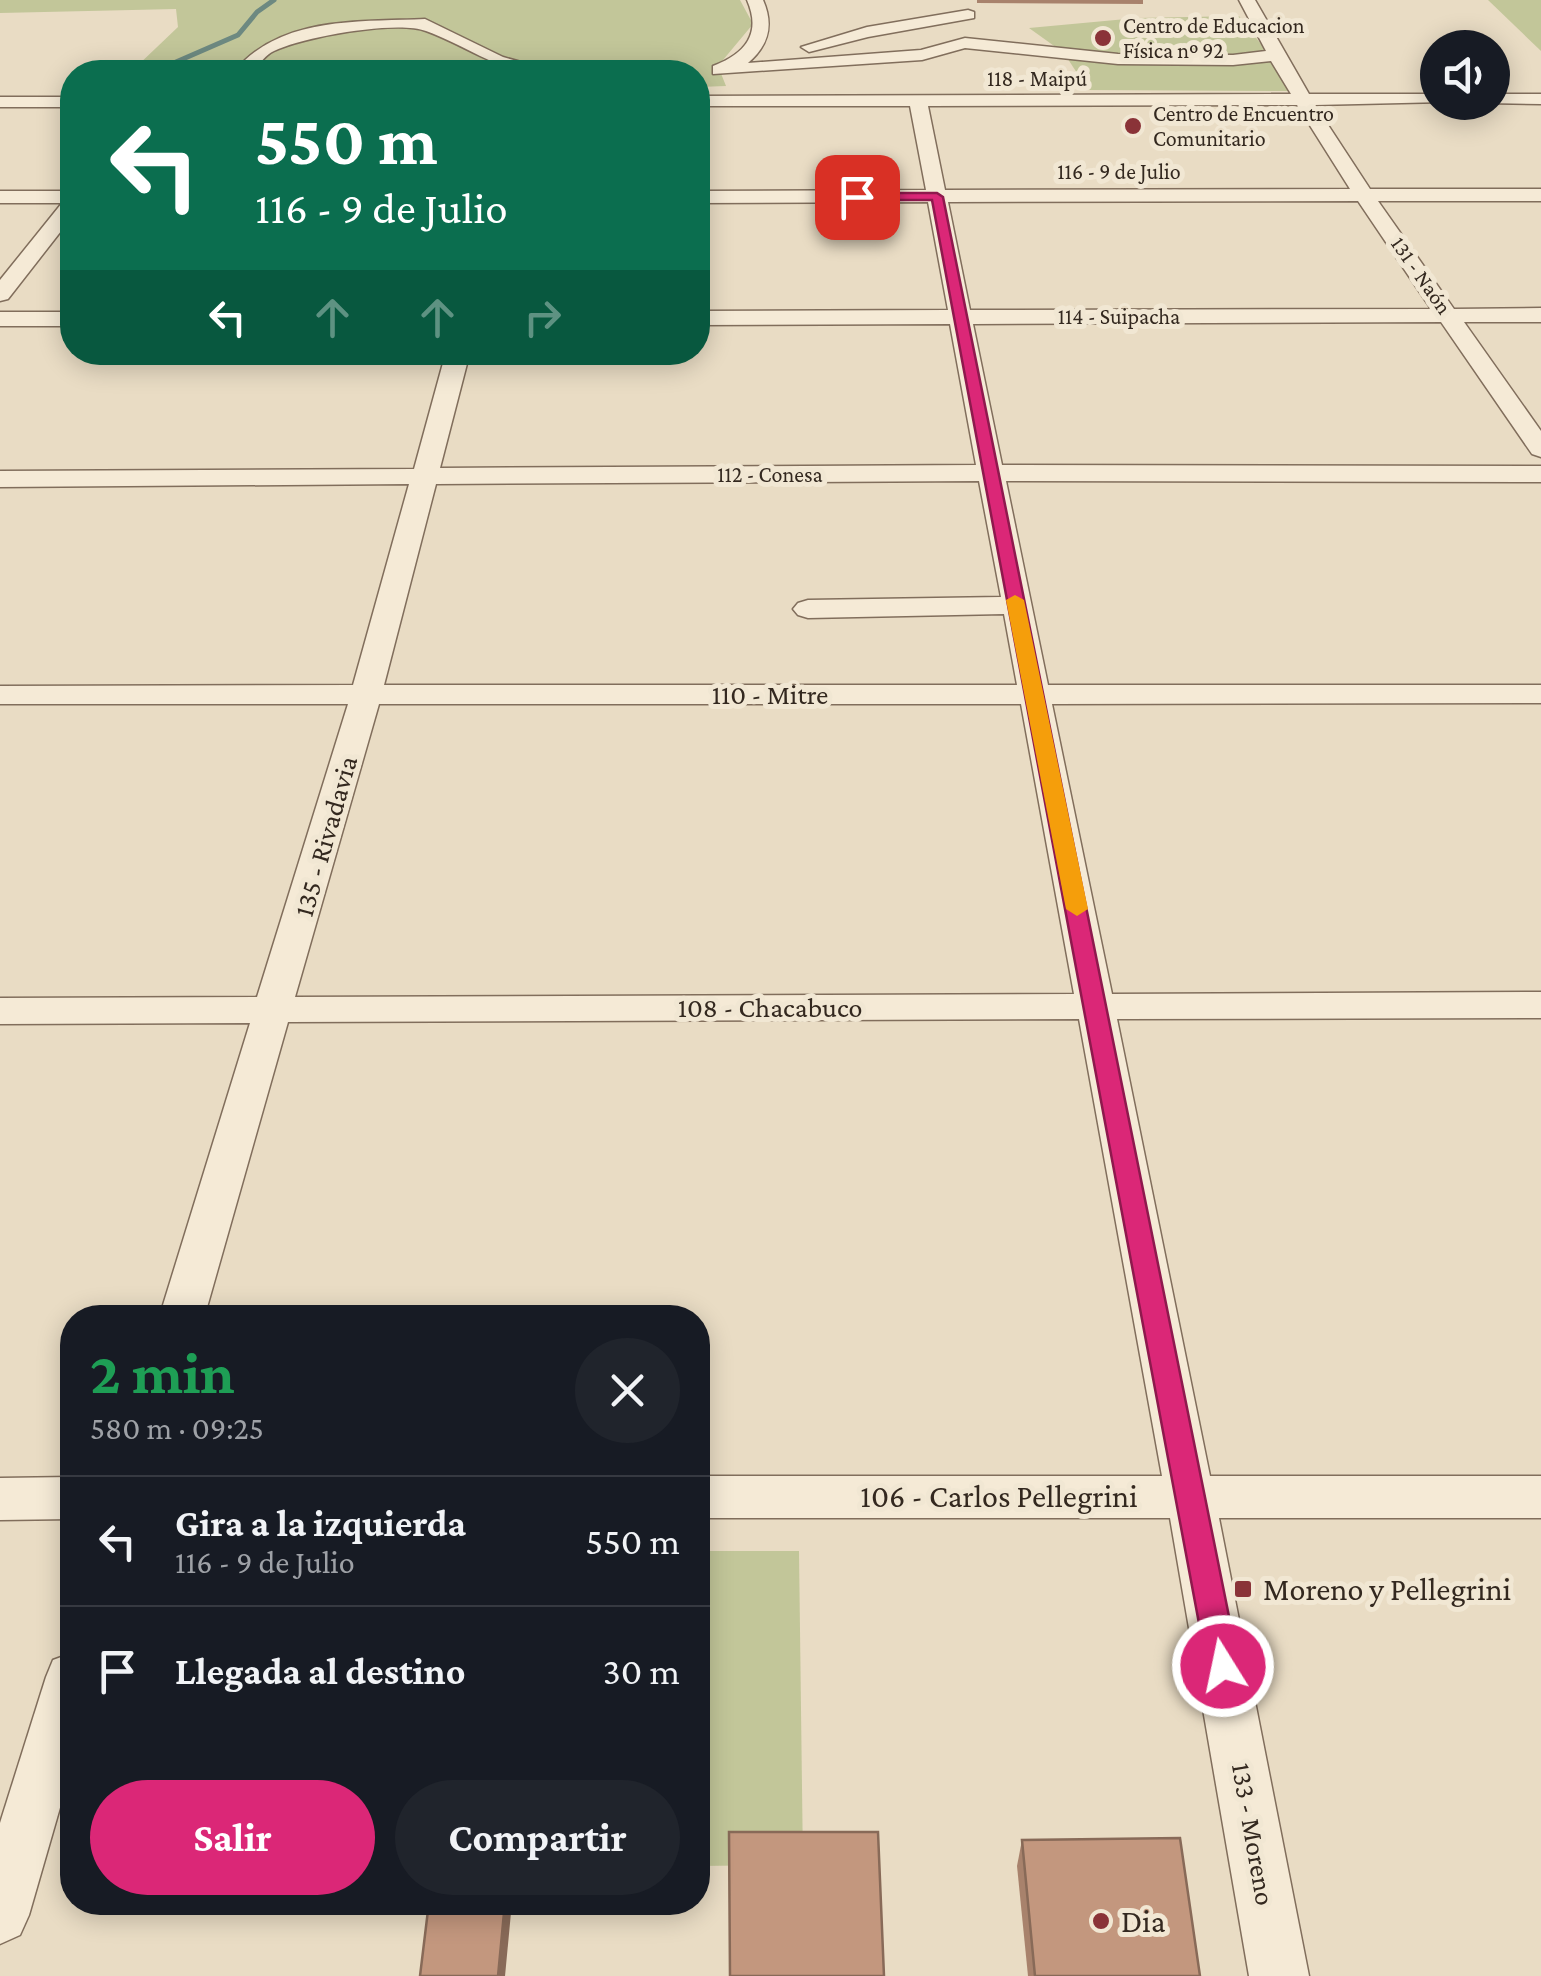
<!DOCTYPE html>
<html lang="es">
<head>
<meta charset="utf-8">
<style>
	:root { --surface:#171b24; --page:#20242c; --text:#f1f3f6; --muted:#9ea1a6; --line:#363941; --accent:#db2777 }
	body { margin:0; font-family:"Crimson Pro",serif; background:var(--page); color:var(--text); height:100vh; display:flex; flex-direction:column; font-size:38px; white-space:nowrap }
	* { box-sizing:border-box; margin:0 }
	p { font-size:32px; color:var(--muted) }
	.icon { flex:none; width:55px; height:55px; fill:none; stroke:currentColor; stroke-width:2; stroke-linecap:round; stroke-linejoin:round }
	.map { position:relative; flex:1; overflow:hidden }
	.drawer { position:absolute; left:60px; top:1305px; width:650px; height:610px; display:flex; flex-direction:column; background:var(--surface); border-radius:40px; box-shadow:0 5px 25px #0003 }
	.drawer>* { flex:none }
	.hud { position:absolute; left:60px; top:60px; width:650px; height:305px; border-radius:40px; box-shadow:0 5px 25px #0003; background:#0b6e4f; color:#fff; overflow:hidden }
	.tools { position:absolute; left:1420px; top:30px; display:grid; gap:20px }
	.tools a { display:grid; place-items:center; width:90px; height:90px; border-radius:50%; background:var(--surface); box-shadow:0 5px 25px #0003; font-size:50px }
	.pin { position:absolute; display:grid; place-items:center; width:85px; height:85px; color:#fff; margin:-42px; border-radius:20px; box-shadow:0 5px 15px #0006 }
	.me { position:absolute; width:110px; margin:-55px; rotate:350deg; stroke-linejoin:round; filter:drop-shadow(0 0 8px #0008) }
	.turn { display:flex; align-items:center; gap:35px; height:210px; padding:0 30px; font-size:45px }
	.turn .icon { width:130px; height:130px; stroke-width:2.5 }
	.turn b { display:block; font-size:70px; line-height:85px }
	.lanes { display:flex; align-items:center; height:95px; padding:0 30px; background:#0003; justify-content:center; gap:50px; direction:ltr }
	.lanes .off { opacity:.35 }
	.round { display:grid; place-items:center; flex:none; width:105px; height:105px; border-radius:52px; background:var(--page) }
	.head { display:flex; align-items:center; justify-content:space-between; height:170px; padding:0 30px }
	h1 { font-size:60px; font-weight:700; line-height:75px; color:#1e9e55 }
	.cta { display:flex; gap:20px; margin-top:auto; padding:20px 30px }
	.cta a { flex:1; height:115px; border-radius:60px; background:var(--accent); color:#fff; font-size:40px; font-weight:700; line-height:115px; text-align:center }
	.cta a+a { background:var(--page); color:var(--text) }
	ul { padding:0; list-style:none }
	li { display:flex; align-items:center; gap:30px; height:130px; padding:0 30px; border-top:2px solid var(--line) }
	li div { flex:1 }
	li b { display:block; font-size:38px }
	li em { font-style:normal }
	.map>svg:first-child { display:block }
</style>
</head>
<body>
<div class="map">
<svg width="1541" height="1976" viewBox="0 0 1541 1976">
	<rect width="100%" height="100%" fill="#e9dcc4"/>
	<g fill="#c2c699">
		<path d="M0,0H740L753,24L718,66L726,86L698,87V72H125L135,68L178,27L176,9L0,13Z"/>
		<path d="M1488,0H1541V51Z"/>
		<path d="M1239,16L1271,57L1291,91L1088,90L1064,53L1029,28L1137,18Z"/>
		<path d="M698,1551H799L803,1865L698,1866Z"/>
	</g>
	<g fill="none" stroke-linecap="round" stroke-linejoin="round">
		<path stroke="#6d8981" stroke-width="5" d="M153,72L238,35L257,12L274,0"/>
		<defs>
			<g id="minor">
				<path d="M747,0H763C774,25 769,45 748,63L921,50L965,38L1118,54L1233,55L1266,51L1239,0H1255L1309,94H1438V102H1445L1315,105L1370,189H1541V201H1378L1454,309L1541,308V322H1464L1541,431V457L1532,454L1441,322L973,324L1002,465L1541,466V482L1006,481L1048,685H1541V703L1052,704L1112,994L1541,992V1018L1117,1019L1210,1476H1541V1518H1219L1309,1976H1249L1170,1518H698V1476H1162L1079,1019L288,1022L204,1318H159L250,1023L0,1024V998L257,997L348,704H0V686L353,685L409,484L0,487V471L414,469L446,352H470L440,468L976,465L950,324L698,325V311L948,310L928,202L698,203V191L926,190L910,106H698V96L1291,94L1271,61L1233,65L1118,64L965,48L922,60L713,74V66C745,54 762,34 747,0ZM1297,105L1350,189L945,190L928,106ZM1358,201L1431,309L970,310L948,202ZM979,481L1001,597L808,600L798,603L793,609L798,615L808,618L1004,614L1017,685H384L436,484ZM379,704H1021L1074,994L295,997Z"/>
				<path d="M968,10L974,12V18L868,37L809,52L801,47L867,27Z"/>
				<path d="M425,19L503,57L557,72C500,76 475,49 426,31C397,20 302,37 274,51C265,55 259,65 252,72H234C279,16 359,22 425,19Z"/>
				<path d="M1492,94H1541V104L1486,103L1492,102Z"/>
				<rect x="0" y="97" width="72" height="10"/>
				<path d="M0,191H72V217L8,299L0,301V280L62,203H0Z"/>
				<rect x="0" y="312" width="72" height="14"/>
				<path d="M72,1477V1519L0,1520V1478Z"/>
				<path d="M72,1653V1766L29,1915L20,1935L0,1944V1823L46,1677L53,1660Z"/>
			</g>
		</defs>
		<use href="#minor" stroke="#816e5c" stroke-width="3"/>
		<use href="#minor" fill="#f5ead6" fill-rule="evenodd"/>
	</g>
	<g fill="#a8826c">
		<path d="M977,0H1143V4L977,3Z"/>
		<path d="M1022,1840L1200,1976H1028L1017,1866Z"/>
	</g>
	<path fill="#886a58" d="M505,1902H512L505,1976H498Z"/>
	<g fill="#c3977e" stroke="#886a58" stroke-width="2.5">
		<path d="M729,1832H878L884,1976H730Z"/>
		<path d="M1180,1838L1200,1976H1035L1022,1840Z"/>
		<path d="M429,1902H505L498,1976H420Z"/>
	</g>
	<path fill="#db2777" stroke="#8e194d" stroke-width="2.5" d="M857,193H937L943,197L1239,1666L1234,1676L1223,1680L1212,1676L1207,1666L932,200H853Z"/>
	<path fill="#f59e0b" d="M1015,595L1024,600L1088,909L1077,916L1066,909L1006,600Z"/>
	<g fill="#8a3338" stroke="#f1e7d3" stroke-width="4">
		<circle cx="1103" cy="38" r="10"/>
		<circle cx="1133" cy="126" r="10"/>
		<rect x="1233" y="1579" width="20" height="20" rx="5"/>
		<circle cx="1101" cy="1921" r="10"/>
	</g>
	<g text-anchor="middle" stroke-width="10" stroke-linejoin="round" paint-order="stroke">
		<g font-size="22" fill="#33281f" stroke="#f1e7d3" text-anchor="start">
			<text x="1123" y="33">Centro de Educacion<tspan x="1123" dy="25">Física nº 92</tspan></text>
			<text x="1153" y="121">Centro de Encuentro<tspan x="1153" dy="25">Comunitario</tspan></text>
		</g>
		<g font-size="22" fill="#33281f" stroke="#f1e7d3">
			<text x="1037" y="86">118 - Maipú</text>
			<text x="1119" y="179">116 - 9 de Julio</text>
			<text transform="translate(1422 275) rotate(55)" y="8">131 - Naón</text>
			<text x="1119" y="324">114 - Suipacha</text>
			<text x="770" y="482">112 - Conesa</text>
		</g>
		<g font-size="28" fill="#33281f" stroke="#f1e7d3">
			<text x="770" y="704">110 - Mitre</text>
			<text transform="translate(325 836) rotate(-74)" y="10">135 - Rivadavia</text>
			<text x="770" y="1017">108 - Chacabuco</text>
			<text transform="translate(1254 1834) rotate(80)" y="10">133 - Moreno</text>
		</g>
		<g font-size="32" fill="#33281f" stroke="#f1e7d3">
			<text x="999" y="1507">106 - Carlos Pellegrini</text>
		</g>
		<g font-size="32" fill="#33281f" stroke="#f1e7d3" text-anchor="start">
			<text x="1263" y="1600">Moreno y Pellegrini</text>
			<text x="1121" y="1932">Dia</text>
		</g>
	</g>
</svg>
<div class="tools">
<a><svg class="icon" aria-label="sound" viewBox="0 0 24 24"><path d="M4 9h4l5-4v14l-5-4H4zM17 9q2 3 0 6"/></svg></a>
</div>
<div class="pin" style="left:857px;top:197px;background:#d93025"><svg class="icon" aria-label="arrive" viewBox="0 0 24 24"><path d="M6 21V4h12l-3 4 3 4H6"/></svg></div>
<svg class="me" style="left:1223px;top:1666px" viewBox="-20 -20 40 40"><circle r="17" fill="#db2777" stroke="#fff" stroke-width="3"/><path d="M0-11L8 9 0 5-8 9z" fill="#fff"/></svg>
<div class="hud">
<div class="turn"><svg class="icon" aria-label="left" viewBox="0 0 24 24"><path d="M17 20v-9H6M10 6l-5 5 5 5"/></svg><div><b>550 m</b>116 - 9 de Julio</div></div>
<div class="lanes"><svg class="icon" aria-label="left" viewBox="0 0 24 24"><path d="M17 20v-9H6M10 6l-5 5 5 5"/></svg><svg class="icon off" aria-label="ahead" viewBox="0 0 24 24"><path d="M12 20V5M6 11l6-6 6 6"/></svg><svg class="icon off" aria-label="ahead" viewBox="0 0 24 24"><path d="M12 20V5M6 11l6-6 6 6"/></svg><svg class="icon off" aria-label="right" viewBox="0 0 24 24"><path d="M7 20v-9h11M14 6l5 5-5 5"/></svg></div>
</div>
<section class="drawer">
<div class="head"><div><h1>2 min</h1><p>580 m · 09:25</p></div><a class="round"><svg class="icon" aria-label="close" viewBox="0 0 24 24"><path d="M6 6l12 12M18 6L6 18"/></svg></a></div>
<ul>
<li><svg class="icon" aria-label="left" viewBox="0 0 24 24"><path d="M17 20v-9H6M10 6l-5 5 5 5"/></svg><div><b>Gira a la izquierda</b><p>116 - 9 de Julio</p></div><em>550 m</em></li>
<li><svg class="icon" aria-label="arrive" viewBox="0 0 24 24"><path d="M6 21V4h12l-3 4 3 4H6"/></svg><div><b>Llegada al destino</b></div><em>30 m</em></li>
</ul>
<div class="cta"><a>Salir</a><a>Compartir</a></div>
</section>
</div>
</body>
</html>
